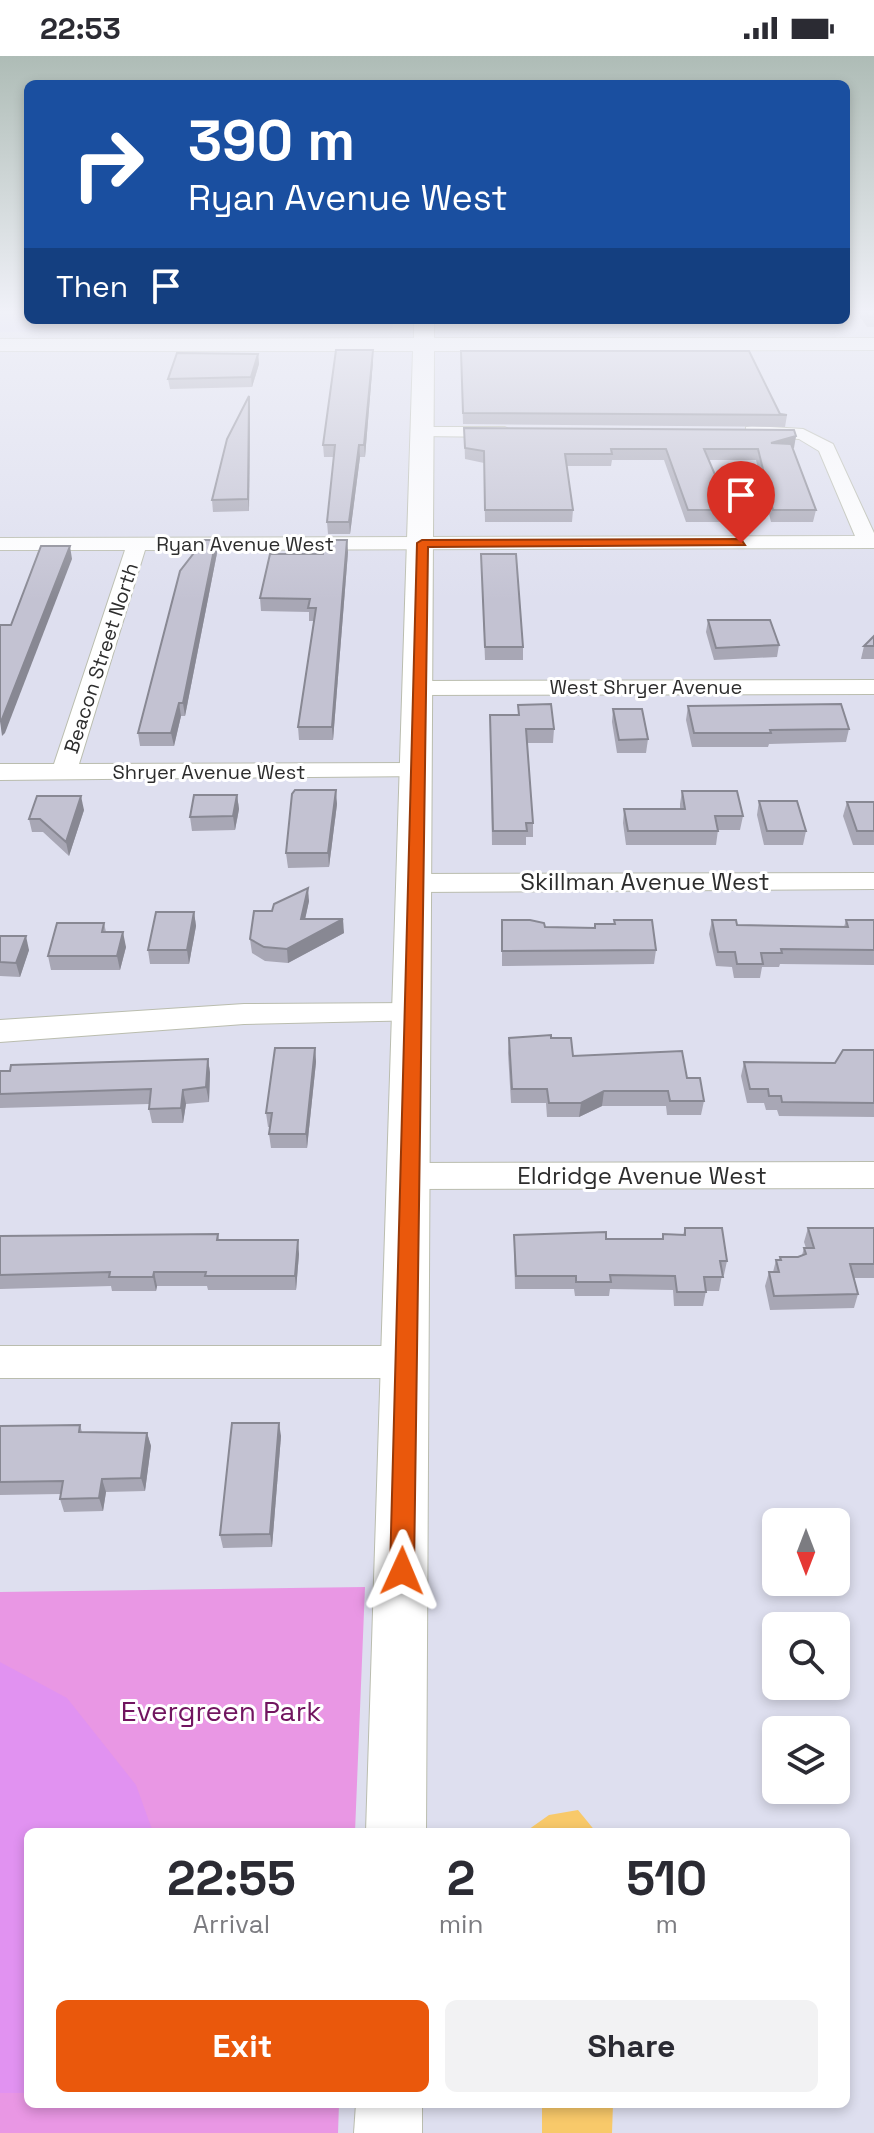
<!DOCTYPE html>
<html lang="en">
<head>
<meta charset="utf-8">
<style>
	:root { --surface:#fff; --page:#f2f2f3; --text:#2b2b33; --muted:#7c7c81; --accent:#ea580c }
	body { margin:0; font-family:"Space Grotesk",sans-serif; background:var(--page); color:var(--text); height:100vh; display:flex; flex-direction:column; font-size:30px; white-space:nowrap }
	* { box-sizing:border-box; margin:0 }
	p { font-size:26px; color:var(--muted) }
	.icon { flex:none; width:44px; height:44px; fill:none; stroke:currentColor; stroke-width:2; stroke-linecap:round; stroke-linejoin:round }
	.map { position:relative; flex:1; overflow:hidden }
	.sheet { position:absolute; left:24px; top:1772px; width:826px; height:280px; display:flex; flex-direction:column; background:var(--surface); border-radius:12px; box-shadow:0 4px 12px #0003 }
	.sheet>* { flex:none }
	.hud { position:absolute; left:24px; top:24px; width:826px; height:244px; border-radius:12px; box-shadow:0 4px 12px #0003; background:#1a4fa0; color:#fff; overflow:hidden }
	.needle { width:52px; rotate:180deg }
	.buttons { position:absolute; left:762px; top:1452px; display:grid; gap:16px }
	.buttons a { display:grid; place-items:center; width:88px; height:88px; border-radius:12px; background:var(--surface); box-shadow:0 4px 12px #0003; font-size:40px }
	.pin { position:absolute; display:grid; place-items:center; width:68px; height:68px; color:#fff; margin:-82px -34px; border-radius:50% 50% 50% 0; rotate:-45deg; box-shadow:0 0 8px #0007 }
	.pin .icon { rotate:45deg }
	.me { position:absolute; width:88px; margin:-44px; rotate:1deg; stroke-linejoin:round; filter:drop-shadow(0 0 6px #0008) }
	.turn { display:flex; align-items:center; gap:28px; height:168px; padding:0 32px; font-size:36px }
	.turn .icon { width:104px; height:104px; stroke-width:2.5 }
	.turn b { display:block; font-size:56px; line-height:68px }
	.then { display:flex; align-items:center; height:76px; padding:0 32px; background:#0003; gap:16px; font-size:30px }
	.eta { display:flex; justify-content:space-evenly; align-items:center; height:136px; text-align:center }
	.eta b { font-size:48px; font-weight:800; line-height:56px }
	.cta { display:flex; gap:16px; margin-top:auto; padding:16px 32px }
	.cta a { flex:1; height:92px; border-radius:12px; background:var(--accent); color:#fff; font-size:32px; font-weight:800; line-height:92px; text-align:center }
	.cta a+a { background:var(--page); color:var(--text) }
	.status { display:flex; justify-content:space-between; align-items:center; height:56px; padding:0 40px; background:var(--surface); direction:ltr }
	.status svg { height:22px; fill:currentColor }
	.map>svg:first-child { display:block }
</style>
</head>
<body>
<div class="status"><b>22:53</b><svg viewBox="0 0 49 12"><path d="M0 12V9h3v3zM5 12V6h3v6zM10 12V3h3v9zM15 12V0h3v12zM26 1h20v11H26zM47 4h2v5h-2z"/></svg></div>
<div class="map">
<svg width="874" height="2077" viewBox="0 0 874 2077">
	<rect width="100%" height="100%" fill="#dedfef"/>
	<path fill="#d0cdf2" d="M0,253H28V264H393L392,274L0,276Z"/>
	<path fill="#e997e4" d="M365,1531L355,1776H28V2048H339L338,2077H0V1536Z"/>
	<path fill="#e192f1" d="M0,1606L67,1642L136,1729L153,1776H28V2037H0Z"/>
	<g fill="#f8c96a">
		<path d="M578,1754L596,1776H525L549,1759Z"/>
		<path d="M542,2048H613L612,2077H542Z"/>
	</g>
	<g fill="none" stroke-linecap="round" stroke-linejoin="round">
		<defs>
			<g id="minor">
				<path d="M752,370L803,373L833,388L874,477V492L145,494L79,708L418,707L431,715L427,720L0,724V708H54L125,494H0V482L855,480L819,395L799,383L746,379V371Z"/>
				<path d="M424,371H505L514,376L505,381L418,380V372Z"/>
				<path d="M874,624V638L419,639L407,632L419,625Z"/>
				<path d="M874,817V833L416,836L406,833L402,827L406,821L416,818Z"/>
				<path d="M413,947L424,950L428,957L424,964L244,968L0,986V964L244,948Z"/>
				<path d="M874,1106V1132L410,1133L398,1129L393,1120L398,1111L410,1107Z"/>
				<path d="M0,1290H407L420,1295L426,1306L420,1317L407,1322H0Z"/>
			</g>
			<g id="tertiary">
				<path d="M414,264H434V282H874V294L434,295L426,1776H366L413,295H0V283L414,282Z"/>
				<path d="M356,2048H422V2077H354Z"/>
			</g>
		</defs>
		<use href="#minor" stroke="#babdae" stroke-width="2"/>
		<use href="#tertiary" stroke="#babdae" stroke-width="2"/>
		<use href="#minor" fill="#fff" fill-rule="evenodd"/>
		<use href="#tertiary" fill="#fff" fill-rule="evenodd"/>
	</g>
	<g fill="#a8a7b5">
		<path d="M855,253H874V271H867Z"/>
		<path d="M373,294V305L365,401H360L350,478H328L327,466L334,401H324L323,389Z"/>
		<path d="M461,295L787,359L785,371L463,368Z"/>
		<path d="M258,298L259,308L252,331L170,333L168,323Z"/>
		<path d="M250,351L249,455L213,456L212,444Z"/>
		<path d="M464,372L796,380L793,392L816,454L813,466H771L756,404H709L730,454L728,466H686L664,404H612L611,410H567L573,454L572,466H485L484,407L465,403Z"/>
		<path d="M348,496L333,684H299L298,671L314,565H309V556L261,555L260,542L323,498Z"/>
		<path d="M217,497L185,660H181L174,690H140L138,677Z"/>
		<path d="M481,498L523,591V604H485Z"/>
		<path d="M708,564L779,589L777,601L714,604L706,576Z"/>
		<path d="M874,580V603H861L864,590Z"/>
		<path d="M518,649L554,673L553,687H527L533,767V781H526V789H492L490,659H518Z"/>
		<path d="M688,650L849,673L846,686L769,688L768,691H692L686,664Z"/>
		<path d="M613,653L648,683L646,697H617L612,666Z"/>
		<path d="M682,735L743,760L740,774H718L716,789H626L623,767L624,753H680V748Z"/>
		<path d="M237,739L239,753L235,774L192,775L190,761Z"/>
		<path d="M759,745L806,775L803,789H764L757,759Z"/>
		<path d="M847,746H874V789H853L843,760Z"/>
		<path d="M337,748L329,811L288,812L286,797Z"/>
		<path d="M84,754L69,800L43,776H32L29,763Z"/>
		<path d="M309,845L305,863L344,877L288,907L265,905L252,897L250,883L272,855Z"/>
		<path d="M194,856L196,870L189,908H150L148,894Z"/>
		<path d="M502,864L545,871L594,872L595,868H614V864L656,894L654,908L502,910Z"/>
		<path d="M712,864L737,869L844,871L846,864H874V909L780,908L779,911H762L760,922H734L732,911L716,910L709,878Z"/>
		<path d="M104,867L106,876L126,891L120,914H51L48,900Z"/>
		<path d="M0,880L29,894L20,921L0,920Z"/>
		<path d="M509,982H551L573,1000L687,1022L704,1045L701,1059H667L666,1050H602L579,1061H547L546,1047H511L508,997Z"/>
		<path d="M315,992L316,1006L307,1092H271L269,1078L270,1071H268L266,1057Z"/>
		<path d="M874,994V1061L779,1060L777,1054H766L764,1047H747L741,1020L744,1006L835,1007Z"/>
		<path d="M208,1003L210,1017L209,1046L186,1048L183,1067H152L149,1053V1048L0,1052V1015Z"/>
		<path d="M685,1172L727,1205L724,1219H722L719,1235H706L703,1250H674L673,1234L610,1233L609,1240H575L574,1233H515L514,1193V1179L606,1183H662L663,1178L683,1179Z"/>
		<path d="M808,1172H874V1222H854L858,1238L854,1252L770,1254L765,1230L769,1216H773L776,1204H779L780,1201H798L802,1199L804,1192H806L804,1186Z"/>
		<path d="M218,1178L219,1184L299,1198L296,1234H208L207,1230H157L156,1235H112L111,1230L0,1233V1180Z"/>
		<path d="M80,1369L82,1376L147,1377L151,1390L145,1435L106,1436L103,1455L64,1456L60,1443V1438L0,1439V1440V1370Z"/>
		<path d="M281,1380L272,1491L223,1492L220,1479Z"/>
	</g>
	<g fill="#888893">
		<path d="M373,294V305L365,401L364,389Z"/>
		<path d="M258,298L259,308L252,331L251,321Z"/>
		<path d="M249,340L250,351L249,455L248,443Z"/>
		<path d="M796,380L794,392L769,399L771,387Z"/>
		<path d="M359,389L360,401L350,478L349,466Z"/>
		<path d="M216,484L217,497L185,660L183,647Z"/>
		<path d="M347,484L348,496L333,684L332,671Z"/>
		<path d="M70,490L72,503L5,677L2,680L0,665Z"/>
		<path d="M179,647L181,660L174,690L171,677Z"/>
		<path d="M336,734L337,748L329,811L328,797Z"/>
		<path d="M237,739L239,753L235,774L233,760Z"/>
		<path d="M81,740L84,754L69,800L66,786Z"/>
		<path d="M308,832L309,845L302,877L301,863Z"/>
		<path d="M194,856L196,870L189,908L187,894Z"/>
		<path d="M343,863L344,877L288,907L287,893Z"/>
		<path d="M123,876L126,891L120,914L117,900Z"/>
		<path d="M26,880L29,894L20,921L16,907Z"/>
		<path d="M315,992L316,1006L307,1092L306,1078Z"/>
		<path d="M208,1003L210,1017L209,1046L206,1031Z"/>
		<path d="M183,1034L186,1048L183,1067L181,1052Z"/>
		<path d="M604,1035L602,1050L579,1061L581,1047Z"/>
		<path d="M298,1184L299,1198L296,1234L295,1220Z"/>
		<path d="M154,1216L157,1230L156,1235L153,1221Z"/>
		<path d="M279,1367L281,1380L272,1491L270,1478Z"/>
		<path d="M147,1377L151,1390L145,1435L141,1422Z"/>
		<path d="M102,1423L106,1436L103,1455L99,1442Z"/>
	</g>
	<g fill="#c3c2d2" stroke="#888893" stroke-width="2">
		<path d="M864,253H874V260L869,261Z"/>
		<path d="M336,294H373L364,389H359L349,466H327L335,389H323Z"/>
		<path d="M461,295H749L780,358L787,359L463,357Z"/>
		<path d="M177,297L258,298L251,321L168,323Z"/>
		<path d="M249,340L248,443L212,444L227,383Z"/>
		<path d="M464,372L794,374L796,380L771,387L791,388L816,454H773L758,393H704L730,454H688L666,393H611L612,398H565L573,454H485L484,395L465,392Z"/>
		<path d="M204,484H216L183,647H179L171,677H138L180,515Z"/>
		<path d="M325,484H347L332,671H298L316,552H308L310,543L260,542L270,498H323Z"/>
		<path d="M41,490H70L2,663L0,665V569H11Z"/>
		<path d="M481,498H516L523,591H485Z"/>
		<path d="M708,564H770L779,589L716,592Z"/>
		<path d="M874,580V590H864Z"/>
		<path d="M551,648L554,673H526L533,767H526L527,775H493L490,659H519L518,649Z"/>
		<path d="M841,648L849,673L770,674L771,677H694L688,650Z"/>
		<path d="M613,653H642L648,683L619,684Z"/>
		<path d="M295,734H336L328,797H286L292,738Z"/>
		<path d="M682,735H737L743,760H715L718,775H628L624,753H685Z"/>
		<path d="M194,739H237L233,760L190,761Z"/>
		<path d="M37,740H81L66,786L40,763H29Z"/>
		<path d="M759,745H797L806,775H767Z"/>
		<path d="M847,746H874V775H857Z"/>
		<path d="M308,832L301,863H343L287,893L264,891L250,883L254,855H272L274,848Z"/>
		<path d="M156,856H194L187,894H148Z"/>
		<path d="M502,864H530L544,867L545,871L595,872V868H615L614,864H652L656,894L502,895Z"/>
		<path d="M712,864H736L737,869L848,871L846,864H874V894L781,893L782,897H761L763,908H737L735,896H718Z"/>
		<path d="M57,867H104L102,876H123L117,900H48Z"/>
		<path d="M0,880H26L16,907L0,906Z"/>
		<path d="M551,979V982H571L573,1000L682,995L687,1022H700L704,1045H670L668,1035H604L581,1047H549L547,1033H512L509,982Z"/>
		<path d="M275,992H315L306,1078H269L272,1057H266Z"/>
		<path d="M843,994H874V1047L782,1046L781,1040H769L768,1033H750L744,1006L835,1007Z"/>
		<path d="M208,1003L206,1031L183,1034L181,1052L149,1053L151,1033L0,1038V1015H10L11,1009Z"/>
		<path d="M685,1172H722L727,1205H720L723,1221H704L706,1236H677L675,1220L610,1219L611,1226H576V1220H516L514,1179L606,1176V1183H663V1178L685,1179Z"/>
		<path d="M808,1172H874V1208H850L858,1238L774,1240L769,1216H779L776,1204H781L780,1201H798L806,1198L804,1192H814Z"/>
		<path d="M218,1178L217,1184H298L295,1220H205L206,1216H154L153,1221H109L110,1216L0,1219V1180Z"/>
		<path d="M232,1367H279L270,1478L220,1479Z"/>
		<path d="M80,1369L79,1376L147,1377L141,1422L102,1423L99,1442L60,1443L63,1425L0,1426V1370Z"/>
	</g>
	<linearGradient id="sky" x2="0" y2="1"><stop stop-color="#aebcb6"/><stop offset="0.47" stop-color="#f0f1f8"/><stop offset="1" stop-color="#f0f1f8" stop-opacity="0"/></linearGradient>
	<rect width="874" height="544" fill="url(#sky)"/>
	<path fill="#ea580c" stroke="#983908" stroke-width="2" d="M741,483L745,489L428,491L414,1515L410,1523L402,1526L393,1523L390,1515L417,487L422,484Z"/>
	<g text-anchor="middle" stroke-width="6" stroke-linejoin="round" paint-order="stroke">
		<g font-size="20" fill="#2d2d2d" stroke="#fff">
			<text x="245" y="495">Ryan Avenue West</text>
			<text transform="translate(101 602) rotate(-72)" y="7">Beacon Street North</text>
			<text x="646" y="638">West Shryer Avenue</text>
			<text x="209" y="723">Shryer Avenue West</text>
		</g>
		<g font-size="24" fill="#2d2d2d" stroke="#fff">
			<text x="645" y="834">Skillman Avenue West</text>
			<text x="642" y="1128">Eldridge Avenue West</text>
		</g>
		<g font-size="28" fill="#71155f" stroke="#fff">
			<text x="221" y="1665">Evergreen Park</text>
		</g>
	</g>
</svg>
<div class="buttons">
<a><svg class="needle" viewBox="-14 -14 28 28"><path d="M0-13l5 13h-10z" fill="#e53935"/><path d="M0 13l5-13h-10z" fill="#7c7c81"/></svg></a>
<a><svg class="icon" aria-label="search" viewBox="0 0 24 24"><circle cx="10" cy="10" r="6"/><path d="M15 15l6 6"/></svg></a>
<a><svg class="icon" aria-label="layers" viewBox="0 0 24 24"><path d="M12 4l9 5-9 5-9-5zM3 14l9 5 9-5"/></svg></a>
</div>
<div class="pin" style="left:741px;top:487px;background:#d93025"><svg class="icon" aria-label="arrive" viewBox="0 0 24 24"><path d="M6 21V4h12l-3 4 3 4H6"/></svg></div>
<svg class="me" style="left:402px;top:1515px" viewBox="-20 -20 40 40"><path d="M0-17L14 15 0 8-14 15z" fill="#ea580c" stroke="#fff" stroke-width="4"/></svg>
<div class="hud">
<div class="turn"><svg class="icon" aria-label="right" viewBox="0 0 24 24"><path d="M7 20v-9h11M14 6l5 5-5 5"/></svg><div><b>390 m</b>Ryan Avenue West</div></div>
<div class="then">Then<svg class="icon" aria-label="arrive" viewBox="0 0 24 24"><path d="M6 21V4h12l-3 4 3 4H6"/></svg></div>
</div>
<section class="sheet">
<div class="eta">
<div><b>22:55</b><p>Arrival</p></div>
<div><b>2</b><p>min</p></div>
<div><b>510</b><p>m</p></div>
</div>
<div class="cta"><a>Exit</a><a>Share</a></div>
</section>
</div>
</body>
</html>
